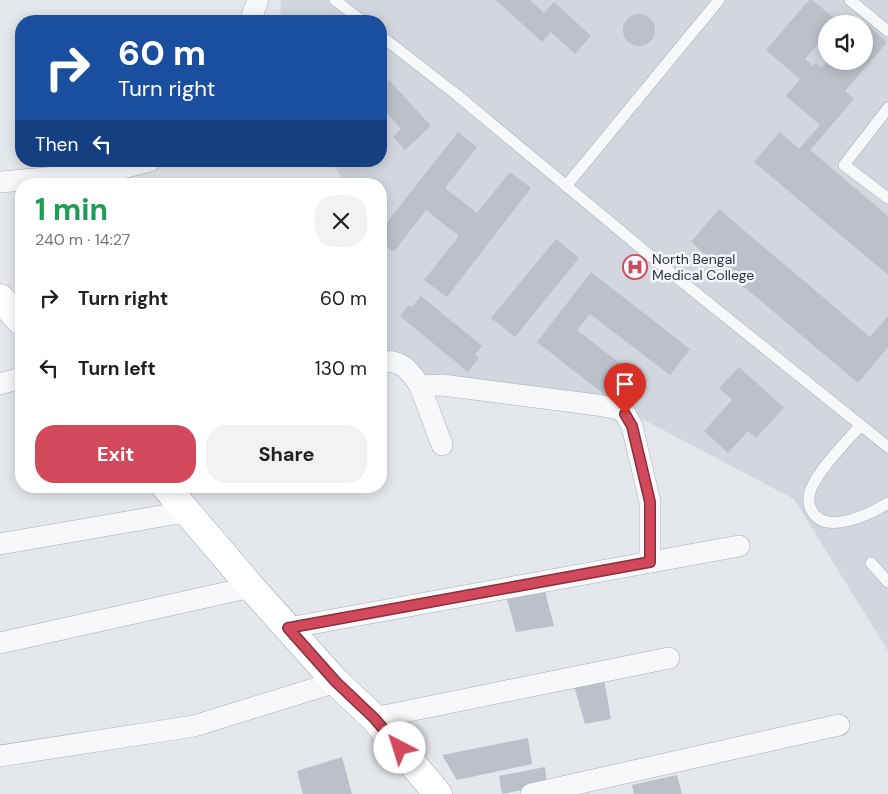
<!DOCTYPE html>
<html lang="en">
<head>
<meta charset="utf-8">
<style>
	:root { --surface:#fff; --page:#f2f2f2; --text:#202124; --muted:#757577; --accent:#d1495b }
	body { margin:0; font-family:"DM Sans",sans-serif; background:var(--page); color:var(--text); height:100vh; display:flex; flex-direction:column; font-size:19px; white-space:nowrap }
	* { box-sizing:border-box; margin:0 }
	p { font-size:16px; color:var(--muted) }
	.icon { flex:none; width:28px; height:28px; fill:none; stroke:currentColor; stroke-width:2; stroke-linecap:round; stroke-linejoin:round }
	.map { position:relative; flex:1; overflow:hidden }
	.side { position:absolute; left:15px; top:178px; width:372px; height:315px; display:flex; flex-direction:column; background:var(--surface); border-radius:20px; box-shadow:0 2px 12px #0003 }
	.side>* { flex:none }
	.guide { position:absolute; left:15px; top:15px; width:372px; height:152px; border-radius:20px; box-shadow:0 2px 12px #0003; background:#1a4fa0; color:#fff; overflow:hidden }
	.controls { position:absolute; left:818px; top:15px; display:grid; gap:10px }
	.controls a { display:grid; place-items:center; width:55px; height:55px; border-radius:50%; background:var(--surface); box-shadow:0 2px 12px #0003; font-size:25px }
	.pin { position:absolute; display:grid; place-items:center; width:42px; height:42px; color:#fff; margin:-51px -21px; border-radius:50% 50% 50% 0; rotate:-45deg; box-shadow:0 0 5px #0007 }
	.pin .icon { rotate:45deg }
	.me { position:absolute; width:55px; margin:-28px; rotate:320deg; stroke-linejoin:round; filter:drop-shadow(0 0 4px #0008) }
	.turn { display:flex; align-items:center; gap:18px; height:105px; padding:0 20px; font-size:22px }
	.turn .icon { width:65px; height:65px; stroke-width:2.5 }
	.turn b { display:block; font-size:35px; line-height:42px }
	.then { display:flex; align-items:center; height:48px; padding:0 20px; background:#0003; gap:10px; font-size:19px }
	.round { display:grid; place-items:center; flex:none; width:52px; height:52px; border-radius:20px; background:var(--page) }
	.overview { display:flex; align-items:center; justify-content:space-between; height:85px; padding:0 20px }
	h1 { font-size:30px; font-weight:700; line-height:38px; color:#1e9e55 }
	.button { display:flex; gap:10px; margin-top:auto; padding:10px 20px }
	.button a { flex:1; height:58px; border-radius:20px; background:var(--accent); color:#fff; font-size:20px; font-weight:700; line-height:58px; text-align:center }
	.button a+a { background:var(--page); color:var(--text) }
	ul { padding:0; list-style:none }
	li { display:flex; align-items:center; gap:15px; height:70px; padding:0 20px }
	li div { flex:1 }
	li b { display:block; font-size:19px }
	li em { font-style:normal }
	.map>svg:first-child { display:block }
</style>
</head>
<body>
<div class="map">
<svg width="888" height="794" viewBox="0 0 888 794">
	<rect width="100%" height="100%" fill="#e4e7ec"/>
	<path fill="#d2d6de" fill-rule="evenodd" d="M281,0H888V651L794,499L629,412L425,382L393,350L381,353V184H345L332,161H381V21H280ZM826,24H864V61H826Z"/>
	<g fill="#bbc0ca">
		<path d="M496,0H530L544,13L554,2L591,36L575,54L551,32L542,42Z"/>
		<path d="M809,0H812L838,21L836,24H826V35L805,59L813,66L816,63L822,68L827,61H864V24H859L862,20L887,42L845,91L854,99L810,150L888,216V275L754,162L780,132L799,149L820,125L786,96L800,79L766,50Z"/>
		<circle cx="639" cy="30" r="16"/>
		<path d="M389,80L431,126L405,150L393,137L401,129L384,110L381,112V87Z"/>
		<path d="M458,132L477,147L445,188L477,213L510,172L531,188L447,297L424,280L459,236L426,210L394,252L381,242V230Z"/>
		<path d="M719,209L870,337L888,316V347L858,383L691,242Z"/>
		<path d="M556,239L579,258L515,337L491,318Z"/>
		<path d="M591,272L690,349L670,375L590,314L577,330L645,383L624,410L537,342Z"/>
		<path d="M421,296L482,346L475,355L479,358L468,372L400,316L409,305L412,307Z"/>
		<path d="M739,367L784,408L756,438L748,431L728,453L704,431L732,400L719,388Z"/>
		<path d="M545,591L554,626L516,632L507,599Z"/>
		<path d="M604,679L611,719L585,724L574,686Z"/>
		<path d="M528,738L532,764L457,780L442,755Z"/>
		<path d="M342,757L352,794H303L297,771Z"/>
		<path d="M545,767L547,785L502,794L499,776Z"/>
		<path d="M677,775L682,794H634L632,785Z"/>
	</g>
	<g fill="none" stroke-linecap="round" stroke-linejoin="round">
		<defs>
			<g id="service">
				<path d="M335,0L362,21"/>
				<path d="M850,0L888,31"/>
				<path d="M381,36L457,95L670,272L888,447"/>
				<path d="M888,108L844,165L888,198"/>
				<path d="M566,186L719,0"/>
				<path d="M861,425C846,442 819,469 811,489C808,496 808,504 812,511C826,536 870,514 888,503"/>
				<path d="M871,563L888,582"/>
			</g>
			<g id="minor">
				<path d="M250,21L258,0"/>
				<path d="M0,182L102,173L150,161"/>
				<path d="M381,362C402,359 410,371 420,386L442,385L597,405L619,409L625,414L632,426L650,502V562"/>
				<path d="M0,384L21,378"/>
				<path d="M420,386L442,445"/>
				<path d="M0,544L185,512"/>
				<path d="M288,628L739,546"/>
				<path d="M0,643L251,587"/>
				<path d="M374,718L669,658"/>
				<path d="M0,756L194,726L336,682"/>
				<path d="M531,794L839,725"/>
			</g>
			<g id="primary">
				<path d="M0,298L21,321"/>
				<path d="M165,486L251,587L336,682L374,718L438,794"/>
			</g>
		</defs>
		<use href="#service" stroke="#a9aeb7" stroke-width="12"/>
		<use href="#minor" stroke="#a9aeb7" stroke-width="22"/>
		<use href="#primary" stroke="#a3abb8" stroke-width="29"/>
		<use href="#service" stroke="#f7f8fa" stroke-width="11"/>
		<use href="#minor" stroke="#f7f8fa" stroke-width="21"/>
		<use href="#primary" stroke="#fff" stroke-width="28"/>
	</g>
	<g fill="none" stroke-linecap="round" stroke-linejoin="round">
		<defs>
			<path id="route" d="M400,748L374,718L336,682L288,628L650,562V502L632,426L625,414"/>
		</defs>
		<use href="#route" stroke="#882f3b" stroke-width="12"/>
		<use href="#route" stroke="#d1495b" stroke-width="9"/>
	</g>
	<defs>
		<symbol id="hospital-ring" viewBox="-11 -11 22 22"><circle r="9.5" fill="#f4f6f9" stroke="#d1495b" stroke-width="1.5"/><path d="M-5-5h3v3.5h4V-5h3V5h-3V1.5h-4V5h-3Z" fill="#d1495b"/></symbol>
	</defs>
	<g fill-rule="evenodd">
		<use href="#hospital-ring" x="621" y="253" width="28" height="28"/>
	</g>
	<g text-anchor="middle" stroke-width="5" stroke-linejoin="round" paint-order="stroke">
		<g font-size="14" fill="#2b3445" stroke="#f4f6f9" text-anchor="start">
			<text x="652" y="264">North Bengal<tspan x="652" dy="16">Medical College</tspan></text>
		</g>
	</g>
</svg>
<div class="controls">
<a><svg class="icon" aria-label="sound" viewBox="0 0 24 24"><path d="M4 9h4l5-4v14l-5-4H4zM17 9q2 3 0 6"/></svg></a>
</div>
<div class="pin" style="left:625px;top:414px;background:#d93025"><svg class="icon" aria-label="arrive" viewBox="0 0 24 24"><path d="M6 21V4h12l-3 4 3 4H6"/></svg></div>
<svg class="me" style="left:400px;top:748px" viewBox="-20 -20 40 40"><circle r="19" fill="#fff"/><path d="M0-13L10 11 0 6-10 11z" fill="#d1495b"/></svg>
<div class="guide">
<div class="turn"><svg class="icon" aria-label="right" viewBox="0 0 24 24"><path d="M7 20v-9h11M14 6l5 5-5 5"/></svg><div><b>60 m</b>Turn right</div></div>
<div class="then">Then<svg class="icon" aria-label="left" viewBox="0 0 24 24"><path d="M17 20v-9H6M10 6l-5 5 5 5"/></svg></div>
</div>
<section class="side">
<div class="overview"><div><h1>1 min</h1><p>240 m · 14:27</p></div><a class="round"><svg class="icon" aria-label="close" viewBox="0 0 24 24"><path d="M6 6l12 12M18 6L6 18"/></svg></a></div>
<ul>
<li><svg class="icon" aria-label="right" viewBox="0 0 24 24"><path d="M7 20v-9h11M14 6l5 5-5 5"/></svg><div><b>Turn right</b></div><em>60 m</em></li>
<li><svg class="icon" aria-label="left" viewBox="0 0 24 24"><path d="M17 20v-9H6M10 6l-5 5 5 5"/></svg><div><b>Turn left</b></div><em>130 m</em></li>
</ul>
<div class="button"><a>Exit</a><a>Share</a></div>
</section>
</div>
</body>
</html>
